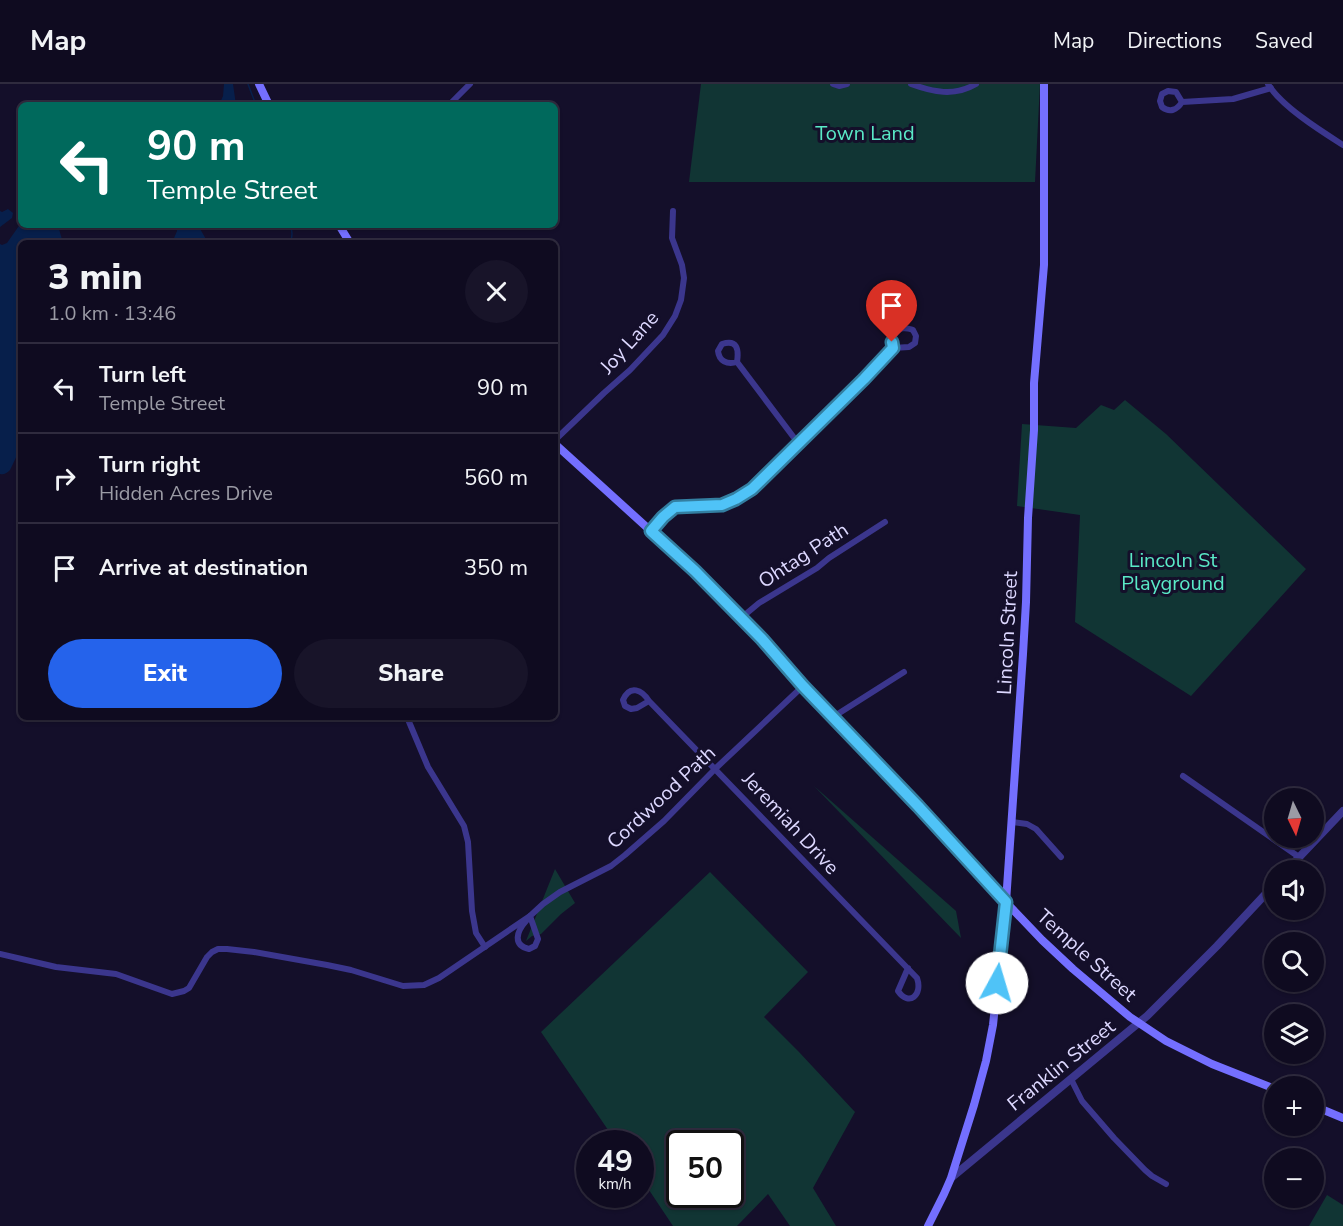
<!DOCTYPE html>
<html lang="en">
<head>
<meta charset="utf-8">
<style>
	:root { --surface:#0f0b20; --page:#181429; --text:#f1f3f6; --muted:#9b9ba5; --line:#2f2b3e; --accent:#2563eb }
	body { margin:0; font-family:"Nunito Sans",sans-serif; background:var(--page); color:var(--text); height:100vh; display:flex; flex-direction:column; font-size:22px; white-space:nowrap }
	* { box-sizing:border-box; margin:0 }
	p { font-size:20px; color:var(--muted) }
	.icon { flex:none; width:33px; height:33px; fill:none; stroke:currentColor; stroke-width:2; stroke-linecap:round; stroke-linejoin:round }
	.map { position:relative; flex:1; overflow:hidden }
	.panel { position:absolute; left:18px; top:156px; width:540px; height:480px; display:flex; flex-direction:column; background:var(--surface); border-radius:9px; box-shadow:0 2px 4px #0004,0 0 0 2px var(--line) }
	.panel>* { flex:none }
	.hud { position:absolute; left:18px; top:18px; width:540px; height:126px; border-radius:9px; box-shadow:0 2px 4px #0004,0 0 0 2px var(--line); background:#00695c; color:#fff; overflow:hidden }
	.needle { width:39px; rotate:175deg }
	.fabs { position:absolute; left:1264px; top:704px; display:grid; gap:12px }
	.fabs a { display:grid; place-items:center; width:60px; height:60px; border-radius:50%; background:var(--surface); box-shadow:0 2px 4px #0004,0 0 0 2px var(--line); font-size:30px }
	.speed { position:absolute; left:576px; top:1046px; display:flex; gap:12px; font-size:30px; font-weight:700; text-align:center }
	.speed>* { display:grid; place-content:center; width:78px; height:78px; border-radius:50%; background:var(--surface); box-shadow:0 2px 4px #0004,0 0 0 2px var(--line); line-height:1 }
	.speed small { font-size:15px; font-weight:400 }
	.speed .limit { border:3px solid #111; border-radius:9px; background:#fff; color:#111 }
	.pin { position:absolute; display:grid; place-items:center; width:51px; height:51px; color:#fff; margin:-62px -26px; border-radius:50% 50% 50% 0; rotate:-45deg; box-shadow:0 0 6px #0007 }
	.pin .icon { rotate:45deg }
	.me { position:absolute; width:66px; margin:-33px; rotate:6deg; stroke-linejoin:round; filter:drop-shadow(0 0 4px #0008) }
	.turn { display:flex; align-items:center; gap:21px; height:126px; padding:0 30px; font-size:27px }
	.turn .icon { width:78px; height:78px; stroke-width:2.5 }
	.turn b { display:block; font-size:42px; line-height:51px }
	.round { display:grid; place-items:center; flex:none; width:63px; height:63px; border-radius:32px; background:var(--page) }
	.overview { display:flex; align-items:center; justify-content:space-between; height:102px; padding:0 30px }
	h1 { font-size:36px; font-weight:800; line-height:45px }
	.cta { display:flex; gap:12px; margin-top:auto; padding:12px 30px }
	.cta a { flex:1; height:69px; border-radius:36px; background:var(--accent); color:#fff; font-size:24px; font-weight:800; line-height:69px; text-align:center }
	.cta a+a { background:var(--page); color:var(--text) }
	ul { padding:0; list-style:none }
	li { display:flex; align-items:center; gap:18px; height:90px; padding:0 30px; border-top:2px solid var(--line) }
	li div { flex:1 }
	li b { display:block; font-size:22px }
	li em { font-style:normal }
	header { display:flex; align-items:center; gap:36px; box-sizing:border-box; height:84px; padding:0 30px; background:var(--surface); border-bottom:2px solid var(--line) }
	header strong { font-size:28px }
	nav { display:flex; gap:33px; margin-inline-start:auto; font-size:21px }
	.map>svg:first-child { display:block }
</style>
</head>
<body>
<header>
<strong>Map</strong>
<nav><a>Map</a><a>Directions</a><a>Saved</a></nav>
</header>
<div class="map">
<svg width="1343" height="1142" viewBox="0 0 1343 1142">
	<rect width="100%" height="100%" fill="#140f2a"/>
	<g fill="#113534" fill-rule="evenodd">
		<path d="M701,0H1040L1035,98H689Z"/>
		<path d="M1125,316L1166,350L1306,485L1191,612L1075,538L1080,431L1017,422L1022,340L1076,344L1101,321L1114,326Z"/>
		<path d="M814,702L956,827L961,854Z"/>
		<path d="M555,785L575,819L561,830L541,850L532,852L526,857Z"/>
		<path d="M710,788L808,888L764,933L799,968L855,1028L813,1104L836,1142H790L768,1110L737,1142H673L641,1094L640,1059H617L541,948ZM680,1059H730V1110H680Z"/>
		<path d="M1327,1111L1343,1121V1142H1309Z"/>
	</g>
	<g fill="#071f4b">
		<path d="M224,0H233L236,21H219L223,12Z"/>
		<path d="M8,125L13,129L12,134L0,143V127L2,128Z"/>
		<path d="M21,139V141H55L59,145L63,159H21V307C12,320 22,339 21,354C20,366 15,376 10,386C7,389 4,391 0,390V160L2,161L7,159Z"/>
		<path d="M176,141H198L208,159H172L177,147Z"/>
	</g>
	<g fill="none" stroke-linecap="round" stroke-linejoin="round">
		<g stroke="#071f4b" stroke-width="1.5">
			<path d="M248,0L256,21"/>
			<path d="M291,141L292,150L291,159"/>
		</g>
		<g stroke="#3b368d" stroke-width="6">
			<path d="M833,0L839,2L847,0"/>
			<path d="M911,0C933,8 954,13 976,0"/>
			<path d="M1268,0C1281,22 1321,47 1343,61"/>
			<path d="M1182,18C1177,26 1170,29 1162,23L1160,17L1162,10L1168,7L1176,8L1182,18L1233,15L1271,4"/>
			<path d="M449,21L470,0"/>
			<path d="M737,278C739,265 737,255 722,260L718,267C719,277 727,281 737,278L798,359"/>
			<path d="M555,356L604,309L630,286L663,251L675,232L681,216L684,194L682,181L672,154L673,127"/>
			<path d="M651,447C660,436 667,425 682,422C721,422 731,422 762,396L893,264C892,256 894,246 903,244C904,244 912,245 913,246L916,252L915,259L909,263L893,264"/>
			<path d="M741,534L759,519L817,484L829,474L885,438"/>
			<path d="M649,617L637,624L631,625L625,622L623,616C630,600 642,606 649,617L917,894C923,911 909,923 898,907L908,884"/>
			<path d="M407,633L428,683L464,742L468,758L472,827L476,849L485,863"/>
			<path d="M833,633L904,588"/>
			<path d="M1183,692L1299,773"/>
			<path d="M1012,738L1027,740L1036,745L1061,773"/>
			<path d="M526,837C517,847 512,861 529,865L535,862L538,855L530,832L543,820L560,808L611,782L625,771L664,737L716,684L803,602"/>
			<path d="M0,870L56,883L116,890L172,910L184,907L189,904L207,873L212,868L218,865H227L254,868L327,881L351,886L403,902L424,901L439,894L530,832"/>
			<path d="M1071,995L1082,1017L1114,1054L1145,1086L1152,1092L1166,1100"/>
		</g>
		<g stroke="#3b368d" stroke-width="8">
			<path d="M1287,786L1343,727"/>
			<path d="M951,1094L1147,932L1217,862L1275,800"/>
		</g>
		<g stroke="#746fff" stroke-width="8">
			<path d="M259,0L269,21"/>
			<path d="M339,141L350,159"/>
			<path d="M555,360L695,487L761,555L803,602L918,722L998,810L1042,856L1073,885L1130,933L1166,957L1212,980L1275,1005"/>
			<path d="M1314,1022L1343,1034"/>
			<path d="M928,1142L944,1110L951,1094L974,1021L986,977L993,941L1006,818L1023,570L1026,518L1028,434L1034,346V299L1044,181V0"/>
		</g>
	</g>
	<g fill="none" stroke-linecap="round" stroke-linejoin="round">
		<defs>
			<path id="route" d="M892,258L893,264L864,295L752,405L736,415L722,421L675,423L663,433L651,447L695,487L762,555L803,602L918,722L1006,818L997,899"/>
		</defs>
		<use href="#route" stroke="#337fa1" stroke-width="15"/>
		<use href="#route" stroke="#4fc3f7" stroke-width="10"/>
	</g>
	<g text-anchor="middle" stroke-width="6" stroke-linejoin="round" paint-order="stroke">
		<g font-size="20" fill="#5ae9c7" stroke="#140f2a">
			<text x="865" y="56">Town Land</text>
			<text x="1173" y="483">Lincoln St<tspan x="1173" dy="23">Playground</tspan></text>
		</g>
		<g font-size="20" fill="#ddd8ff" stroke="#140f2a">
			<text transform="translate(629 258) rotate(-48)" y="7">Joy Lane</text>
			<text transform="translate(803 471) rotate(-33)" y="7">Ohtag Path</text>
			<text transform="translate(1007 549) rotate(-87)" y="7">Lincoln Street</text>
			<text transform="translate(661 713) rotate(-43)" y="7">Cordwood Path</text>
			<text transform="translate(791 739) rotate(47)" y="7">Jeremiah Drive</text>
			<text transform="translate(1087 871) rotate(42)" y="7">Temple Street</text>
			<text transform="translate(1061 981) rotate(-39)" y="7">Franklin Street</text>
		</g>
	</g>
</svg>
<div class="fabs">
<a><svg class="needle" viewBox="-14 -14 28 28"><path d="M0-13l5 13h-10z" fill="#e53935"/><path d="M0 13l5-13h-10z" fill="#9b9ba5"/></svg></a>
<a><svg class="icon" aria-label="sound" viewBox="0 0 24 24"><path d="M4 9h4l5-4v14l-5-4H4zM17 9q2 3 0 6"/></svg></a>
<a><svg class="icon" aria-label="search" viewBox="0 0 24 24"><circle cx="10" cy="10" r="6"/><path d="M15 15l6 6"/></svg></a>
<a><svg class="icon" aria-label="layers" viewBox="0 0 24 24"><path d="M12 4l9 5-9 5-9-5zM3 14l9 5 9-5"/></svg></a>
<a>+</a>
<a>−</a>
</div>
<div class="speed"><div>49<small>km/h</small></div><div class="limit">50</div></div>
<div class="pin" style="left:892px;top:258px;background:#d93025"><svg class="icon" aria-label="arrive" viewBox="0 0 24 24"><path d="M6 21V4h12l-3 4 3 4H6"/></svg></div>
<svg class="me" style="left:997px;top:899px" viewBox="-20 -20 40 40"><circle r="19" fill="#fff"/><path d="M0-13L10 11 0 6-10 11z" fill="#4fc3f7"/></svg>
<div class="hud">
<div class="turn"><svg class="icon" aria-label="left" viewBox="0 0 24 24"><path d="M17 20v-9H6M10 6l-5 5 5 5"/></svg><div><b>90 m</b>Temple Street</div></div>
</div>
<section class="panel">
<div class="overview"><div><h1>3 min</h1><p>1.0 km · 13:46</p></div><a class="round"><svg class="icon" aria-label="close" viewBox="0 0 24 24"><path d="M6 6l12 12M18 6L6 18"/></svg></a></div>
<ul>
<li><svg class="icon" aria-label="left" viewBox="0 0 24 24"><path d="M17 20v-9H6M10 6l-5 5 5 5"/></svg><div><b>Turn left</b><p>Temple Street</p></div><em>90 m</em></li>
<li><svg class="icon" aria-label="right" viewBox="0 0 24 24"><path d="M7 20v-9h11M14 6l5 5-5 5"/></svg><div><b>Turn right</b><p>Hidden Acres Drive</p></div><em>560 m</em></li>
<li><svg class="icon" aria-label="arrive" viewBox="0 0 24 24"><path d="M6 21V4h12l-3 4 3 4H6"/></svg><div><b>Arrive at destination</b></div><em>350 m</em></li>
</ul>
<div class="cta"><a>Exit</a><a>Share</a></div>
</section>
</div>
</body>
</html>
